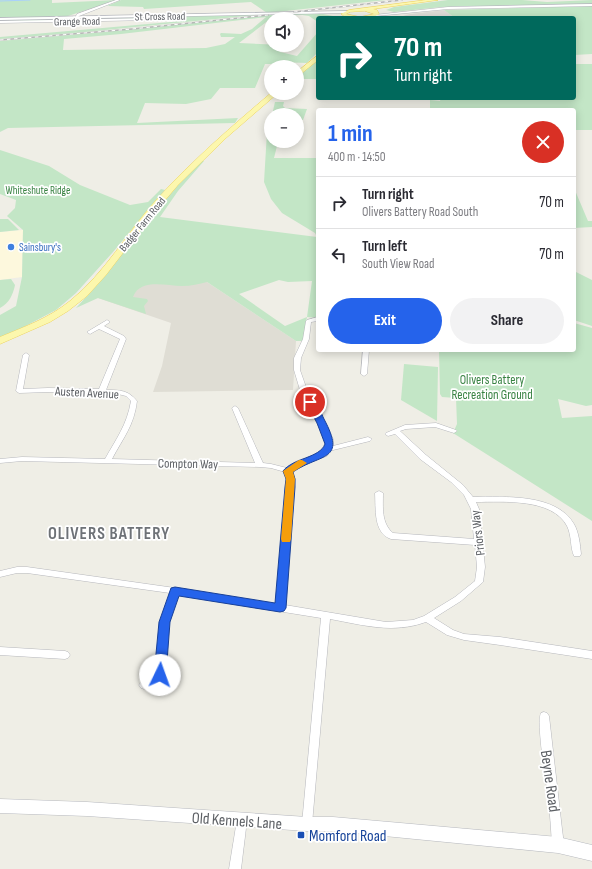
<!DOCTYPE html>
<html lang="en">
<head>
<meta charset="utf-8">
<style>
	:root { --surface:#fff; --page:#f2f2f3; --text:#2b2b33; --muted:#7c7c81; --line:#e1e1e2; --accent:#2563eb }
	body { margin:0; font-family:"Sofia Sans Condensed",sans-serif; background:var(--page); color:var(--text); height:100vh; display:flex; flex-direction:column; font-size:15px; white-space:nowrap }
	* { box-sizing:border-box; margin:0 }
	p { font-size:13px; color:var(--muted) }
	.icon { flex:none; width:22px; height:22px; fill:none; stroke:currentColor; stroke-width:2; stroke-linecap:round; stroke-linejoin:round }
	.map { position:relative; flex:1; overflow:hidden }
	.panel { position:absolute; left:316px; top:108px; width:260px; height:244px; display:flex; flex-direction:column; background:var(--surface); border-radius:4px; box-shadow:0 2px 10px #0003 }
	.panel>* { flex:none }
	.guide { position:absolute; left:316px; top:16px; width:260px; height:84px; border-radius:4px; box-shadow:0 2px 10px #0003; background:#00695c; color:#fff; overflow:hidden }
	.fabs { position:absolute; left:264px; top:12px; display:grid; gap:8px }
	.fabs a { display:grid; place-items:center; width:40px; height:40px; border-radius:50%; background:var(--surface); box-shadow:0 2px 10px #0003; font-size:20px }
	.pin { position:absolute; display:grid; place-items:center; width:34px; height:34px; color:#fff; margin:-17px; border:2px solid #fff; border-radius:50%; box-shadow:0 1px 4px #0007 }
	.me { position:absolute; width:44px; margin:-22px; rotate:3deg; stroke-linejoin:round; filter:drop-shadow(0 0 3px #0008) }
	.turn { display:flex; align-items:center; gap:14px; height:84px; padding:0 12px; font-size:18px }
	.turn .icon { width:52px; height:52px; stroke-width:2.5 }
	.turn b { display:block; font-size:28px; line-height:34px }
	.round { display:grid; place-items:center; flex:none; width:42px; height:42px; border-radius:21px; background:var(--page) }
	.head { display:flex; align-items:center; justify-content:space-between; height:68px; padding:0 12px }
	h1 { font-size:24px; font-weight:700; line-height:30px; color:var(--accent) }
	.action { display:flex; gap:8px; margin-top:auto; padding:8px 12px }
	.action a { flex:1; height:46px; border-radius:24px; background:var(--accent); color:#fff; font-size:16px; font-weight:700; line-height:46px; text-align:center }
	.action a+a { background:var(--page); color:var(--text) }
	ul { padding:0; list-style:none }
	li { display:flex; align-items:center; gap:12px; height:52px; padding:0 12px; border-top:1px solid var(--line) }
	li div { flex:1 }
	li b { display:block; font-size:15px }
	li em { font-style:normal }
	.map>svg:first-child { display:block }
</style>
</head>
<body>
<div class="map">
<svg width="592" height="869" viewBox="0 0 592 869">
	<rect width="100%" height="100%" fill="#efeee6"/>
	<path fill="#fdf8dd" d="M23,230L22,277L0,280V232Z"/>
	<path fill="#deddd8" d="M444,10L455,18H396L410,14Z"/>
	<path fill="#dfddd4" d="M145,241L296,341L293,390L153,392L162,366L171,323L98,298Z"/>
	<g fill="#c3e6c6" fill-rule="evenodd">
		<path d="M0,0H52V3L117,0L65,17L0,19Z"/>
		<path d="M121,0H386L267,13L251,2L144,9L143,7L107,6Z"/>
		<path d="M448,0H522L547,2L592,0V4L442,7L394,12L386,10L394,7Z"/>
		<path d="M592,6V54L574,55V18H455L444,10Z"/>
		<path d="M285,13H318L343,18H318V22L309,16L302,15L274,16L239,43L282,45L280,52L297,56L318,32V52L307,63L280,62L276,64H265L255,88H220L211,99L186,104L145,103L137,123L238,118L235,123L8,128L0,132V41L105,32ZM266,17L252,29L241,34L221,33L220,34L221,37H235L225,44L206,48L63,50L64,39L121,34Z"/>
		<path d="M265,14L85,32L0,39V37L182,21L180,16L154,17V19L0,22V19Z"/>
		<path d="M318,60V79H299L297,80V77Z"/>
		<path d="M574,64H592V130H574V110H430V100L440,101L441,98H574Z"/>
		<path d="M275,102H284L283,106L285,108L307,109L303,120H297V115H272Z"/>
		<path d="M271,118V141L278,142L274,158H318V318L307,317L303,341H296L207,282C199,284 191,286 182,286C166,286 140,278 133,297L147,299L148,301L144,306L146,314L98,298L76,308L97,285L164,200L201,161H204L178,191L160,217L317,237L315,233L282,213L271,199L264,182L267,132ZM279,280L288,282L312,281L307,317L285,326L239,294Z"/>
		<path d="M0,150L49,166L80,185L130,205L148,202L161,189L165,190L113,252L76,293L56,310L20,329L0,337V315L16,306L22,277L23,230L7,216L15,208L16,200L0,194Z"/>
		<path d="M574,188L588,221H592V227L574,228Z"/>
		<path d="M0,219H8L19,230L0,232Z"/>
		<path d="M574,271L592,280V326L574,320Z"/>
		<path d="M11,279L15,285C13,295 9,303 0,308V280Z"/>
		<path d="M574,323L592,328V405L586,406L558,399L562,418L592,416V521L453,433L457,424L456,398L442,397L440,394L439,350H574Z"/>
		<path d="M404,364L438,367L437,421L401,400Z"/>
	</g>
	<g fill="none" stroke-linecap="round" stroke-linejoin="round">
		<path stroke="#a9d0fc" stroke-width="1" d="M0,1L30,0"/>
		<defs>
			<g id="street">
				<path d="M116,0H120L79,16L77,19L75,18L77,14Z"/>
				<path d="M154,18L153,20L0,23V21Z"/>
				<path d="M318,317V321L311,322L309,339L301,358L300,370L307,390L333,439V446L368,437L372,439L370,441L329,451L327,456L300,466L292,472L295,479L285,605L386,622L413,620L424,616L455,597L475,581L477,567L475,545L391,539C373,533 376,508 375,493L379,491L383,493C383,507 381,523 393,533L474,539L471,509L464,495L451,482L420,459L395,434L388,436L385,434L386,433L405,425L436,423L456,430L457,431L454,433L435,427L406,429L400,431L426,455L463,485L473,497C504,497 556,493 574,524C579,533 580,544 581,554L580,556H574C570,547 572,536 567,526C552,498 504,502 476,502L479,509L485,567L483,582L461,601L434,618L453,630L464,634L500,637L592,651V659L500,645L464,640L447,635L426,622C393,634 363,625 330,619L312,824L311,828L307,829L303,828L302,824L321,618L178,595L169,622L165,673L175,680L177,683L175,686L172,687L160,680L144,689L141,688L139,685C142,680 151,677 155,673L161,622L170,593L27,573H17L0,577V571L17,567H27L175,588L276,604L287,479L285,472L271,468L260,467L22,461L0,463V459L22,457L105,459C116,439 127,425 131,401L126,396L118,394L48,392L19,393L16,391L23,355L26,353L29,355L23,389L48,388L99,389L120,339L99,329L90,334L87,332L107,320L110,322L104,326L124,336L126,339L106,390C120,390 128,390 137,401C134,426 123,438 112,459L255,463L232,408L235,406L238,408L263,463L271,464L287,468C289,466 292,464 295,462C309,455 325,458 325,439L300,390L294,370V358L303,339L306,321L307,320Z"/>
				<path d="M363,350H369L367,374L364,376L361,374Z"/>
				<path d="M0,647L65,651L68,652L70,655L68,658L65,659L0,655Z"/>
				<path d="M544,712L547,713L549,716L562,829L564,845L562,849L558,850L554,849L552,845C551,829 550,812 548,796C546,782 536,721 541,713Z"/>
				<path d="M242,815L246,816L247,820L241,869H229L237,820L238,816Z"/>
			</g>
			<g id="secondary">
				<path d="M592,4V6L448,9L376,16L374,15L448,7Z"/>
				<path d="M347,11L346,13L0,20V18Z"/>
				<path d="M0,799L87,802L307,817H333L558,837L592,845V861L558,853L333,831H307L87,816L0,813Z"/>
			</g>
			<g id="primary">
				<path d="M426,0H438L373,9L377,10L379,14C371,20 349,21 341,14L349,10ZM365,11L374,14L360,17L346,14L350,12Z"/>
				<path d="M318,55V60L297,77V72Z"/>
				<path d="M271,93H278L226,138L178,185L149,219L106,275L87,296L68,311L50,322L0,344V337C24,327 49,318 70,301C105,273 128,231 158,198C193,160 232,126 271,93Z"/>
			</g>
		</defs>
		<use href="#street" stroke="#b6b7bc" stroke-width="1"/>
		<use href="#secondary" stroke="#b7b9bf" stroke-width="1"/>
		<use href="#primary" stroke="#edd361" stroke-width="1"/>
		<use href="#street" fill="#fff" fill-rule="evenodd"/>
		<use href="#secondary" fill="#fff" fill-rule="evenodd"/>
		<use href="#primary" fill="#fcf7ad" fill-rule="evenodd"/>
		<defs>
			<g id="rail">
				<path d="M294,12L402,0"/>
				<path d="M0,40L132,29L268,15"/>
			</g>
		</defs>
		<use href="#rail" stroke="#b6b7b7" stroke-width="1.5"/>
		<use href="#rail" stroke="#fff" stroke-width="1" stroke-dasharray="3.5" stroke-linecap="butt"/>
	</g>
	<path fill="#2563eb" stroke="#184099" d="M310,399C317,401 321,413 324,419C347,462 321,453 293,472L295,479V487L286,608L284,611L280,612L179,596L170,622L166,675L165,678L160,680L156,678L154,675L159,622L171,588L175,587L275,603L285,487L286,479L283,471C293,458 320,458 325,444L317,423L306,402Z"/>
	<path fill="#f59e0b" d="M299,460H302L307,463L293,472L295,479L291,539L290,542H282L281,539L286,479L283,471Z"/>
	<circle fill="#3f7fe0" stroke="#fff" stroke-width="1.5" cx="11" cy="247" r="4"/>
	<rect fill="#1a4fb4" stroke="#fff" stroke-width="1.5" x="297" y="831" width="8" height="8" rx="2"/>
	<g text-anchor="middle" stroke-width="3.5" stroke-linejoin="round" paint-order="stroke">
		<g font-size="11" fill="#5d6065" stroke="#fff">
			<text transform="translate(160 16) rotate(-1)" y="4">St Cross Road</text>
			<text transform="translate(77 21) rotate(-1)" y="4">Grange Road</text>
			<text transform="translate(142 224) rotate(-51)" y="4">Badger Farm Road</text>
		</g>
		<g font-size="11" fill="#388242" stroke="#fff">
			<text x="38" y="194">Whiteshute Ridge</text>
		</g>
		<g font-size="11" fill="#366cbe" stroke="#fff" text-anchor="start">
			<text x="19" y="251">Sainsbury's</text>
		</g>
		<g font-size="13" fill="#388242" stroke="#fff">
			<text x="492" y="384">Olivers Battery<tspan x="492" dy="15">Recreation Ground</tspan></text>
		</g>
		<g font-size="13" fill="#5d6065" stroke="#fff">
			<text transform="translate(87 392) rotate(3)" y="5">Austen Avenue</text>
			<text transform="translate(188 463) rotate(1)" y="5">Compton Way</text>
			<text transform="translate(477 533) rotate(-97)" y="5">Priors Way</text>
		</g>
		<g font-size="16" fill="#5d6065" stroke="#fff">
			<text transform="translate(551 781) rotate(82)" y="6">Beyne Road</text>
			<text transform="translate(237 820) rotate(4)" y="6">Old Kennels Lane</text>
		</g>
		<g font-size="16" fill="#164399" stroke="#fff" text-anchor="start">
			<text x="309" y="841">Momford Road</text>
		</g>
		<g font-size="17" font-weight="bold" letter-spacing="1" fill="#6e7277" stroke="#fff">
			<text x="109" y="539">OLIVERS BATTERY</text>
		</g>
	</g>
</svg>
<div class="fabs">
<a><svg class="icon" aria-label="sound" viewBox="0 0 24 24"><path d="M4 9h4l5-4v14l-5-4H4zM17 9q2 3 0 6"/></svg></a>
<a>+</a>
<a>−</a>
</div>
<div class="pin" style="left:310px;top:402px;background:#d93025"><svg class="icon" aria-label="arrive" viewBox="0 0 24 24"><path d="M6 21V4h12l-3 4 3 4H6"/></svg></div>
<svg class="me" style="left:160px;top:675px" viewBox="-20 -20 40 40"><circle r="19" fill="#fff"/><path d="M0-13L10 11 0 6-10 11z" fill="#2563eb"/></svg>
<div class="guide">
<div class="turn"><svg class="icon" aria-label="right" viewBox="0 0 24 24"><path d="M7 20v-9h11M14 6l5 5-5 5"/></svg><div><b>70 m</b>Turn right</div></div>
</div>
<section class="panel">
<div class="head"><div><h1>1 min</h1><p>400 m · 14:50</p></div><a class="round" style="background:#d93025;color:#fff"><svg class="icon" aria-label="close" viewBox="0 0 24 24"><path d="M6 6l12 12M18 6L6 18"/></svg></a></div>
<ul>
<li><svg class="icon" aria-label="right" viewBox="0 0 24 24"><path d="M7 20v-9h11M14 6l5 5-5 5"/></svg><div><b>Turn right</b><p>Olivers Battery Road South</p></div><em>70 m</em></li>
<li><svg class="icon" aria-label="left" viewBox="0 0 24 24"><path d="M17 20v-9H6M10 6l-5 5 5 5"/></svg><div><b>Turn left</b><p>South View Road</p></div><em>70 m</em></li>
</ul>
<div class="action"><a>Exit</a><a>Share</a></div>
</section>
</div>
</body>
</html>
